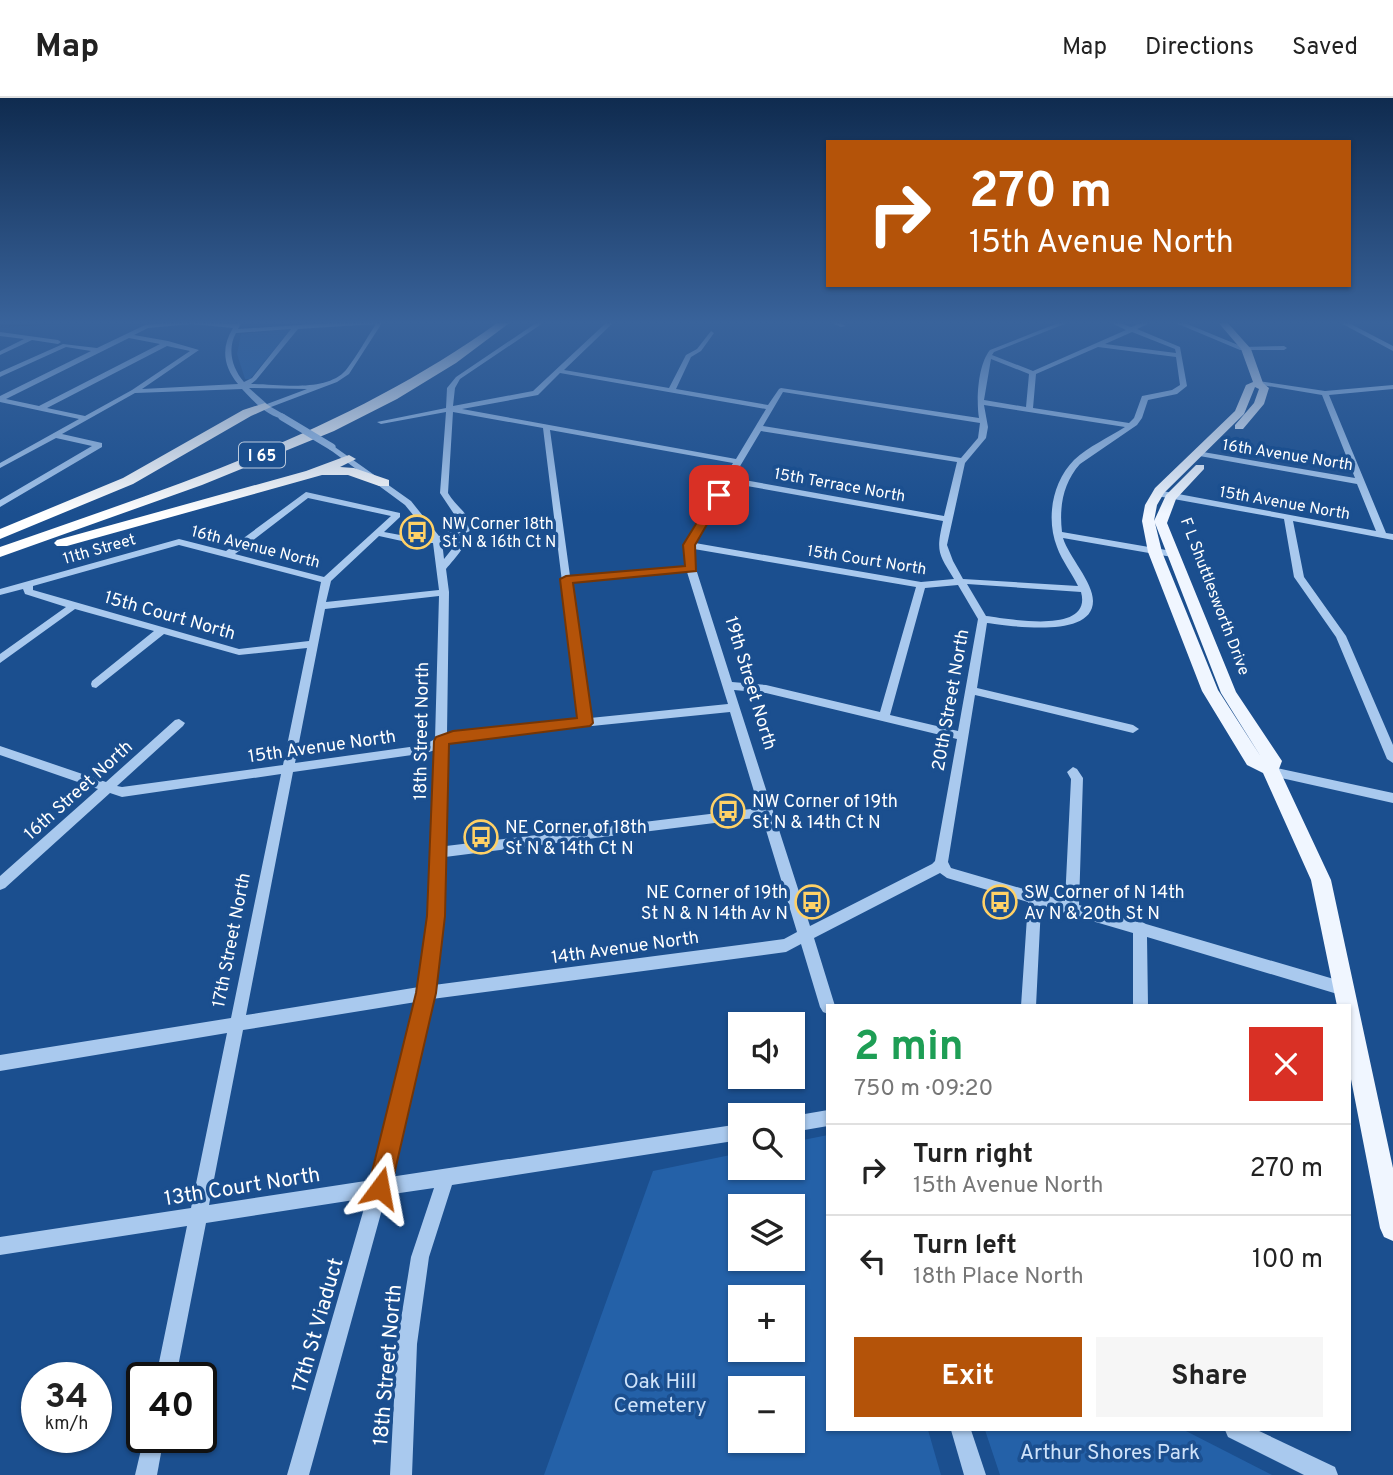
<!DOCTYPE html>
<html lang="en">
<head>
<meta charset="utf-8">
<style>
	:root { --surface:#fff; --page:#f6f6f6; --text:#222; --muted:#767676; --line:#e0e0e0; --accent:#b45309 }
	body { margin:0; font-family:Overpass,sans-serif; background:var(--page); color:var(--text); height:100vh; display:flex; flex-direction:column; font-size:26px; white-space:nowrap }
	* { box-sizing:border-box; margin:0 }
	p { font-size:23px; color:var(--muted) }
	.icon { flex:none; width:38px; height:38px; fill:none; stroke:currentColor; stroke-width:2; stroke-linecap:round; stroke-linejoin:round }
	.map { position:relative; flex:1; overflow:hidden }
	.panel { position:absolute; left:826px; top:906px; width:525px; height:427px; display:flex; flex-direction:column; background:var(--surface); border-radius:0px; box-shadow:0 2px 5px #0004 }
	.panel>* { flex:none }
	.guide { position:absolute; left:826px; top:42px; width:525px; height:147px; border-radius:0px; box-shadow:0 2px 5px #0004; background:#b45309; color:#fff; overflow:hidden }
	.fabs { position:absolute; left:728px; top:914px; display:grid; gap:14px }
	.fabs a { display:grid; place-items:center; width:77px; height:77px; border-radius:0px; background:var(--surface); box-shadow:0 2px 5px #0004; font-size:35px }
	.speed { position:absolute; left:21px; top:1264px; display:flex; gap:14px; font-size:35px; font-weight:700; text-align:center }
	.speed>* { display:grid; place-content:center; width:91px; height:91px; border-radius:50%; background:var(--surface); box-shadow:0 2px 5px #0004; line-height:1 }
	.speed small { font-size:18px; font-weight:400 }
	.speed .limit { border:4px solid #111; border-radius:10px; background:#fff; color:#111 }
	.pin { position:absolute; display:grid; place-items:center; width:60px; height:60px; color:#fff; margin:-30px; border-radius:14px; box-shadow:0 4px 10px #0006 }
	.me { position:absolute; width:77px; margin:-38px; rotate:13deg; stroke-linejoin:round; filter:drop-shadow(0 0 5px #0008) }
	.turn { display:flex; align-items:center; gap:24px; height:147px; padding:0 28px; font-size:32px }
	.turn .icon { width:91px; height:91px; stroke-width:2.5 }
	.turn b { display:block; font-size:49px; line-height:60px }
	.round { display:grid; place-items:center; flex:none; width:74px; height:74px; border-radius:0px; background:var(--page) }
	.headline { display:flex; align-items:center; justify-content:space-between; height:119px; padding:0 28px }
	h1 { font-size:42px; font-weight:700; line-height:52px; color:#1e9e55 }
	.action { display:flex; gap:14px; margin-top:auto; padding:14px 28px }
	.action a { flex:1; height:80px; border-radius:0px; background:var(--accent); color:#fff; font-size:28px; font-weight:700; line-height:80px; text-align:center }
	.action a+a { background:var(--page); color:var(--text) }
	ul { padding:0; list-style:none }
	li { display:flex; align-items:center; gap:21px; height:91px; padding:0 28px; border-top:2px solid var(--line) }
	li div { flex:1 }
	li b { display:block; font-size:26px }
	li em { font-style:normal }
	header { display:flex; align-items:center; gap:42px; box-sizing:border-box; height:98px; padding:0 35px; background:var(--surface); border-bottom:2px solid var(--line) }
	header strong { font-size:33px }
	nav { display:flex; gap:38px; margin-inline-start:auto; font-size:24px }
	.map>svg:first-child { display:block }
</style>
</head>
<body>
<header>
<strong>Map</strong>
<nav><a>Map</a><a>Directions</a><a>Saved</a></nav>
</header>
<div class="map">
<svg width="1393" height="1377" viewBox="0 0 1393 1377">
	<rect width="100%" height="100%" fill="#1b4f8f"/>
	<g fill="#2461a8" fill-rule="evenodd">
		<path d="M291,231L250,281H245L237,256L241,236Z"/>
		<path d="M828,1037V1332H928L941,1377H544L653,1073L740,1055V1069H793V1044ZM740,1108H793V1160H740ZM740,1199H793V1251H740ZM740,1290H793V1342H740Z"/>
		<path d="M985,1332H1184L1272,1377H1000Z"/>
	</g>
	<g fill="none" stroke-linecap="round" stroke-linejoin="round">
		<path fill="#123a6d" fill-rule="evenodd" d="M63,223L58,226L0,230V224Z"/>
		<g fill="#a9c9ee" fill-rule="evenodd">
			<path d="M182,223L235,226L238,224L241,226L238,231L360,223H393L382,225L349,276L337,284L271,309L285,317V321C269,320 252,302 242,291L135,295L62,336L102,345V349L0,409V402L92,348L56,340L0,370V365L79,321L0,304V298L91,253L66,249L2,278L0,279V274L63,246L97,250L145,227ZM192,226L233,230C221,249 223,268 238,286L142,291L199,252L168,243L134,237L148,230ZM376,226C366,241 357,258 346,272C326,295 278,286 251,286L256,282L298,231ZM291,231L252,280L244,284C232,270 227,251 236,235ZM129,240L160,246L39,308L6,301ZM167,248L190,253L132,292L85,318L47,310ZM249,290H252L307,291L267,306Z"/>
			<path d="M539,223H546L460,281L455,290L453,308L533,293L608,223H615L564,272L669,290L686,257L697,251L711,233L714,235L701,253L691,259L676,291L768,307L779,291L781,290L979,320C976,302 978,266 990,252L1063,223H1072L994,254L992,257L1033,273L1126,232L1107,223H1116L1131,229L1146,223H1154L1137,231L1180,249L1187,288L1177,296L1148,302L1142,320L1137,327L1080,366C1063,385 1059,409 1062,434L1172,453L1177,456L1172,459L1063,440C1069,459 1093,484 1093,503C1093,541 1011,528 987,525L977,590L1133,627L1139,631L1133,635L975,597L948,764L951,770L1065,803L1071,681L1067,674L1073,669L1077,671L1083,680L1079,807L1137,824L1140,823L1146,826L1344,884L1349,886L1351,891L1349,896L1344,898L1147,839L1148,908H1133V835L1041,808L1036,908H1021L1028,804L947,780L940,775L814,840L835,908H828V916L823,914L820,909L801,846L786,854L432,901L390,1079L740,1026V1042L452,1087L429,1159L417,1246L412,1377H390L397,1246L411,1159L434,1090L386,1097L309,1377H287L367,1100L206,1125L176,1279H156L187,1128L0,1157V1139L191,1110L227,935L0,973V957L231,920L281,676L122,699L110,695L5,790L0,792V778L98,691L0,657V648L106,684L175,622L179,621L185,625L183,628L117,688L122,689L283,667L307,550L239,557L164,536L96,590L92,589L91,586L92,583L154,533L75,511L0,565V556L66,509L25,496L23,491L0,497V491L179,441L226,453L306,394L400,415V419L384,434L411,439H431L405,407L329,351L328,349L332,347L411,403L439,438L443,437L460,425L440,395L446,314L381,326L377,324L446,310L447,290L456,279ZM1132,234L1175,251L1176,255L1105,246ZM1098,249L1176,259L1180,287L1172,292L1142,298L1134,320L1129,325L1033,310L1036,276ZM991,261L1029,276L1026,309L984,302ZM560,275L766,311L736,361L462,311L538,297ZM783,294L980,325L978,340L961,360L763,328ZM984,307L1125,329C1108,340 1089,348 1074,362C1052,384 1046,421 1057,449C1062,463 1072,475 1078,488L963,481L953,463L947,447L965,365L986,340L988,329ZM453,314L543,330L579,621L447,636L449,494L446,471C458,457 478,436 466,417C460,409 453,404 448,395ZM550,332L733,365L684,447L686,469L570,478ZM761,333L957,364L944,418L733,380ZM730,385L943,423C936,454 938,455 954,481L921,484L695,445ZM308,400L391,418L324,479L235,456ZM460,435L456,446L444,461L442,443ZM379,438L411,445H433L439,492L326,504L331,483ZM179,447L321,484L309,543L239,551L33,492V488ZM694,451L916,489L880,614L766,587L732,584L696,471ZM687,474L728,606L590,620L571,483ZM967,486L1081,494C1093,537 1010,521 986,518ZM958,487L978,521L958,633L890,617L925,490ZM439,498L435,641L424,647L295,665L325,511ZM734,592L766,595L957,641L935,763L932,766L810,828ZM730,614L759,710L446,748L447,646L455,642ZM435,652L429,818L419,889L246,917L293,674L426,655ZM762,719L797,834L784,841L434,887L443,818L445,759ZM416,904L372,1082L209,1107L243,932Z"/>
			<path d="M828,223H836L846,228L841,229Z"/>
			<path d="M938,223H945L946,224L943,226Z"/>
			<path d="M1171,223H1180L1243,249L1284,248L1287,250L1284,252H1240Z"/>
			<path d="M1337,223H1345L1393,248V253Z"/>
			<path d="M0,234L58,242L61,244L58,246L32,242L0,257V253L24,241L0,238Z"/>
			<path d="M1258,283L1325,293L1393,287V291L1329,297L1386,435L1393,436V442L1293,423L1304,479L1346,538L1393,647V665L1387,661L1336,539L1294,479L1284,421L1157,398L1153,395L1157,392L1376,433L1357,386L1194,357V353H1197L1355,380L1322,297L1256,286L1255,285Z"/>
			<path d="M1272,669L1393,695V705L1268,677L1266,674L1268,671Z"/>
			<path d="M828,1012V1028L793,1034V1018Z"/>
			<path d="M951,1332H971L986,1377H964Z"/>
			<path d="M1225,1332H1257L1335,1369L1338,1377H1304L1228,1339Z"/>
			<path d="M144,1339H164L157,1377H135Z"/>
		</g>
		<path fill="#f0f6ff" fill-rule="evenodd" d="M1217,223H1226L1251,251L1263,285L1269,290L1264,306L1243,331H1235V327L1254,305L1259,291L1255,289L1244,316L1164,395L1157,407L1154,423L1166,397L1196,367H1204V371L1176,401L1167,425L1236,594L1282,663L1279,671L1331,782L1393,1070V1143L1384,1139L1380,1130L1349,971V908H1337L1311,782L1263,675L1247,667L1202,593L1148,454L1142,423L1145,407L1155,390L1235,313L1246,287L1253,284L1241,251ZM1155,425L1221,595L1261,659L1218,592L1162,454Z"/>
		<g fill="#fff" fill-rule="evenodd">
			<path d="M500,223H512L456,265L397,301L334,333L202,387L0,459V449C177,387 346,334 500,223Z"/>
			<path d="M265,305L271,309L251,318L133,386L0,441V431L123,380L243,312Z"/>
			<path d="M349,357L356,361L340,369L354,370L389,382V388H379L348,377H322L67,448H57L54,445L57,442L306,373Z"/>
		</g>
		<path stroke="#a9c9ee" stroke-width="7" d="M282,319L332,349"/>
	</g>
	<linearGradient id="sky" x2="0" y2="1"><stop stop-color="#0f2b4f"/><stop offset="0.54" stop-color="#39639b"/><stop offset="1" stop-color="#39639b" stop-opacity="0"/></linearGradient>
	<rect width="1393" height="416" fill="url(#sky)"/>
	<path fill="#b45309" stroke="#753606" stroke-width="2" d="M715,395L724,397L695,447L696,473L573,485L593,625L590,628L449,646L445,818L436,895L391,1090L388,1098L380,1101L372,1098L368,1090L416,895L427,818L434,643L436,639L453,633L577,620L560,481L566,478L685,468L683,447Z"/>
	<defs>
		<symbol id="bus-ring" viewBox="-11 -11 22 22"><circle r="9.5" fill="#1b4f8f" stroke="#ffd166" stroke-width="1.5"/><path d="M-5-6H5V4H4V6H2V4H-2V6H-4V4H-5ZM-3.5-4V0h7V-4ZM-3.5 1.2v1.5H-2V1.2ZM2 1.2v1.5H3.5V1.2Z" fill="#ffd166"/></symbol>
	</defs>
	<g fill-rule="evenodd">
		<use href="#bus-ring" x="398" y="415" width="38" height="38"/>
		<use href="#bus-ring" x="709" y="694" width="38" height="38"/>
		<use href="#bus-ring" x="462" y="720" width="38" height="38"/>
		<use href="#bus-ring" x="793" y="785" width="38" height="38"/>
		<use href="#bus-ring" x="981" y="785" width="38" height="38"/>
	</g>
	<g text-anchor="middle" stroke-width="7" stroke-linejoin="round" paint-order="stroke">
		<g font-size="16" fill="#fff" stroke="#1b4f8f">
			<text transform="translate(1288 356) rotate(9)" y="6">16th Avenue North</text>
			<text transform="translate(840 386) rotate(10)" y="6">15th Terrace North</text>
			<text transform="translate(1285 404) rotate(10)" y="6">15th Avenue North</text>
			<text transform="translate(256 448) rotate(14)" y="6">16th Avenue North</text>
			<text transform="translate(99 450) rotate(-16)" y="6">11th Street</text>
			<text transform="translate(867 461) rotate(9)" y="6">15th Court North</text>
			<text transform="translate(1216 498) rotate(69)" y="6">F L Shuttlesworth Drive</text>
		</g>
		<rect fill="#1b4f8f" stroke="#bbcadd" stroke-width="2" x="239" y="344.5" width="46" height="25" rx="5"/>
		<g font-size="16" font-weight="bold" fill="#fff">
			<text x="262" y="363">I 65</text>
		</g>
		<g font-size="16" fill="#fff" stroke="#1b4f8f" text-anchor="start">
			<text x="442" y="431">NW Corner 18th<tspan x="442" dy="18">St N &amp; 16th Ct N</tspan></text>
		</g>
		<g font-size="18" fill="#fff" stroke="#1b4f8f">
			<text transform="translate(170 517) rotate(16)" y="6">15th Court North</text>
			<text transform="translate(751 585) rotate(73)" y="6">19th Street North</text>
			<text transform="translate(950 602) rotate(-80)" y="6">20th Street North</text>
			<text transform="translate(421 633) rotate(-89)" y="6">18th Street North</text>
			<text transform="translate(322 648) rotate(-8)" y="6">15th Avenue North</text>
			<text transform="translate(78 692) rotate(-42)" y="6">16th Street North</text>
			<text transform="translate(231 842) rotate(-79)" y="6">17th Street North</text>
			<text transform="translate(625 849) rotate(-8)" y="6">14th Avenue North</text>
		</g>
		<g font-size="18" fill="#fff" stroke="#1b4f8f" text-anchor="start">
			<text x="752" y="709">NW Corner of 19th<tspan x="752" dy="21">St N &amp; 14th Ct N</tspan></text>
			<text x="505" y="735">NE Corner of 18th<tspan x="505" dy="21">St N &amp; 14th Ct N</tspan></text>
			<text x="788" y="800" text-anchor="end">NE Corner of 19th<tspan x="788" dy="21">St N &amp; N 14th Av N</tspan></text>
			<text x="1024" y="800">SW Corner of N 14th<tspan x="1024" dy="21">Av N &amp; 20th St N</tspan></text>
		</g>
		<g font-size="21" fill="#fff" stroke="#1b4f8f">
			<text transform="translate(242 1088) rotate(-9)" y="7">13th Court North</text>
			<text transform="translate(317 1227) rotate(-74)" y="7">17th St Viaduct</text>
			<text transform="translate(387 1267) rotate(-85)" y="7">18th Street North</text>
		</g>
		<g font-size="21" fill="#cfe3fa" stroke="#1b4f8f">
			<text x="660" y="1290">Oak Hill<tspan x="660" dy="24">Cemetery</tspan></text>
			<text x="1110" y="1361">Arthur Shores Park</text>
		</g>
	</g>
</svg>
<div class="fabs">
<a><svg class="icon" aria-label="sound" viewBox="0 0 24 24"><path d="M4 9h4l5-4v14l-5-4H4zM17 9q2 3 0 6"/></svg></a>
<a><svg class="icon" aria-label="search" viewBox="0 0 24 24"><circle cx="10" cy="10" r="6"/><path d="M15 15l6 6"/></svg></a>
<a><svg class="icon" aria-label="layers" viewBox="0 0 24 24"><path d="M12 4l9 5-9 5-9-5zM3 14l9 5 9-5"/></svg></a>
<a>+</a>
<a>−</a>
</div>
<div class="speed"><div>34<small>km/h</small></div><div class="limit">40</div></div>
<div class="pin" style="left:719px;top:397px;background:#d93025"><svg class="icon" aria-label="arrive" viewBox="0 0 24 24"><path d="M6 21V4h12l-3 4 3 4H6"/></svg></div>
<svg class="me" style="left:380px;top:1090px" viewBox="-20 -20 40 40"><path d="M0-17L14 15 0 8-14 15z" fill="#b45309" stroke="#fff" stroke-width="4"/></svg>
<div class="guide">
<div class="turn"><svg class="icon" aria-label="right" viewBox="0 0 24 24"><path d="M7 20v-9h11M14 6l5 5-5 5"/></svg><div><b>270 m</b>15th Avenue North</div></div>
</div>
<section class="panel">
<div class="headline"><div><h1>2 min</h1><p>750 m · 09:20</p></div><a class="round" style="background:#d93025;color:#fff"><svg class="icon" aria-label="close" viewBox="0 0 24 24"><path d="M6 6l12 12M18 6L6 18"/></svg></a></div>
<ul>
<li><svg class="icon" aria-label="right" viewBox="0 0 24 24"><path d="M7 20v-9h11M14 6l5 5-5 5"/></svg><div><b>Turn right</b><p>15th Avenue North</p></div><em>270 m</em></li>
<li><svg class="icon" aria-label="left" viewBox="0 0 24 24"><path d="M17 20v-9H6M10 6l-5 5 5 5"/></svg><div><b>Turn left</b><p>18th Place North</p></div><em>100 m</em></li>
</ul>
<div class="action"><a>Exit</a><a>Share</a></div>
</section>
</div>
</body>
</html>
